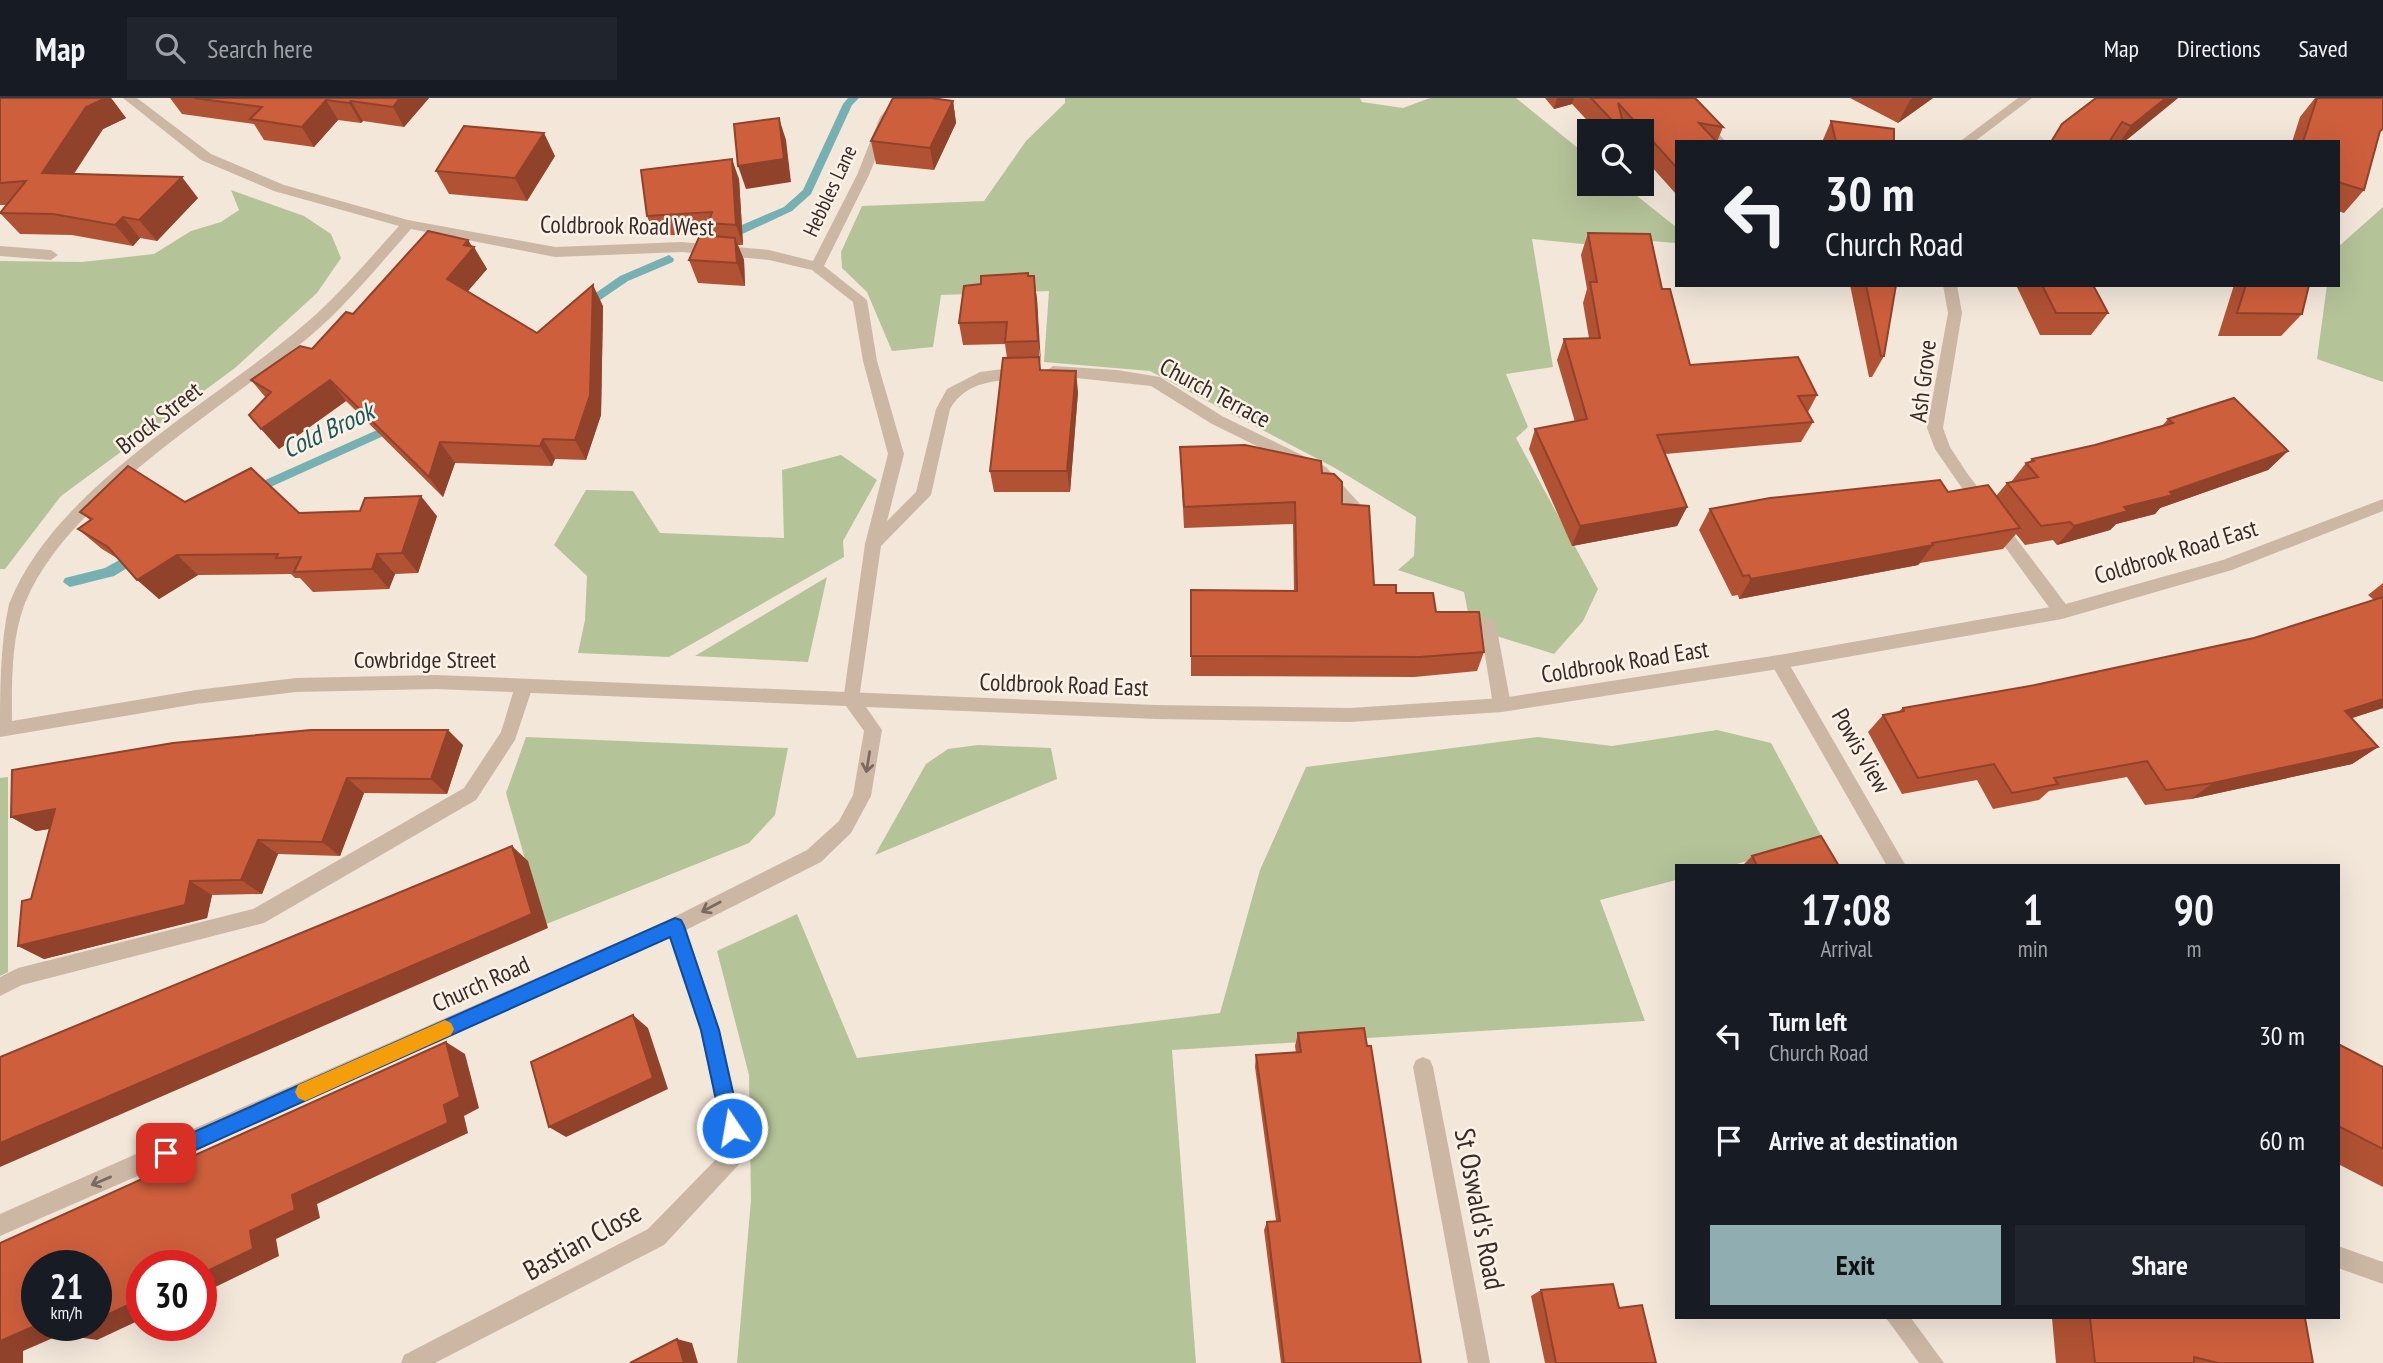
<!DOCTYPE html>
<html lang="en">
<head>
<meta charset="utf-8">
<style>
	:root { --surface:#171b24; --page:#20242c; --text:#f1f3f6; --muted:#9ea1a6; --line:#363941; --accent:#90adb1 }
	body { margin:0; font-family:"PT Sans Narrow",sans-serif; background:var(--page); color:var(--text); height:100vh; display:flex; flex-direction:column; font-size:26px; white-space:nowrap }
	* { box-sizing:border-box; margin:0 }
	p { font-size:23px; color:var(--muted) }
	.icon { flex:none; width:38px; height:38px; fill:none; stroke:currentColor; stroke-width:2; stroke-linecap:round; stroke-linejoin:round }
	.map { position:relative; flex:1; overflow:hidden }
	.drawer { position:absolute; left:1675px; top:766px; width:665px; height:455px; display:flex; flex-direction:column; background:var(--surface); border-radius:0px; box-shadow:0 7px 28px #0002 }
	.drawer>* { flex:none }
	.banner { position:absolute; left:1675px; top:42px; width:665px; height:147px; border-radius:0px; box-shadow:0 7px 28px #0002; background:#171b24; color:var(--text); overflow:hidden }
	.buttons { position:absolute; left:1577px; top:21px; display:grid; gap:14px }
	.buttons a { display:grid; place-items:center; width:77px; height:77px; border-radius:0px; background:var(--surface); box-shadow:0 7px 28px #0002; font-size:35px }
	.speed { position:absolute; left:21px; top:1152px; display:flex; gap:14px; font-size:35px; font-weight:700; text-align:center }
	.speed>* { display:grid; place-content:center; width:91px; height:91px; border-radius:50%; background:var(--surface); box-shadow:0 7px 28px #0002; line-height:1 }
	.speed small { font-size:18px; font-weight:400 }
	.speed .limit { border:10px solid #d22; background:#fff; color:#111 }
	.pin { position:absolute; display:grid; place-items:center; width:60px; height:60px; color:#fff; margin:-30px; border-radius:14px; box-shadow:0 4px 10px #0006 }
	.me { position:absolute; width:77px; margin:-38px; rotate:348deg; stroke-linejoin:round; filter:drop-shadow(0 0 5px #0008) }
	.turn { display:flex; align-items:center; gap:24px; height:147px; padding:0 35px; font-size:32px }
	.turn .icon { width:91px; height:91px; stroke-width:2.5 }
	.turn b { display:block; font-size:49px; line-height:60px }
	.eta { display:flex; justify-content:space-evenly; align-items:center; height:119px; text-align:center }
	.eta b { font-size:42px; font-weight:800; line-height:49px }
	.primary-button { display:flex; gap:14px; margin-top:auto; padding:14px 35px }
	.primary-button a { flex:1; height:80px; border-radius:0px; background:var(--accent); color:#111; font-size:28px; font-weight:800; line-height:80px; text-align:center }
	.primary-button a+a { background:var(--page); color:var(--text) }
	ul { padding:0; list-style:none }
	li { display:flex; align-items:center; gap:21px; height:105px; padding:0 35px }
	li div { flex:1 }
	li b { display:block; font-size:26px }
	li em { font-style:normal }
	header { display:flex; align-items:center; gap:42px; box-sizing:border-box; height:98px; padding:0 35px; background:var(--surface); border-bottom:2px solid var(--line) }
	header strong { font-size:33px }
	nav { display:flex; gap:38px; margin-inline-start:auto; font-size:24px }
	.search { width:490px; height:63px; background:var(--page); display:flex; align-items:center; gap:18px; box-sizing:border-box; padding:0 24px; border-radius:0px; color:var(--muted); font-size:26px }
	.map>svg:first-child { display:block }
</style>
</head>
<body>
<header>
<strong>Map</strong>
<div class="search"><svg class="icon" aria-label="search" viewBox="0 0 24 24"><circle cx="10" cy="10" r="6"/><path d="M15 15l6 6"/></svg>Search here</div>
<nav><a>Map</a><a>Directions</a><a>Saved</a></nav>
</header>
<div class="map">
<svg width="2383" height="1265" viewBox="0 0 2383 1265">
	<rect width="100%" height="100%" fill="#f3e7da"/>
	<g fill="#b5c399">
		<path d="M1065,0H1360L1362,4L1403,10L1430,0H1516L1589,59V86H1622L1676,129V145L1625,141L1593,147L1532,141L1553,269L1506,276L1528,329L1516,340L1598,491L1583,523L1554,556L1471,530L1464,494L1398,472L1414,458L1416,419L1335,370L1150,273L1044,264L1049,193L941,197L933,249L892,253L867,194L842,170L841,154L862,108L984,103L1026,43L1065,5Z"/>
		<path d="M231,92L304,118L331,136L341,160L317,195L235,270L61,398L5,471H0V163L82,164L154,156L191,133L221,124L239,112Z"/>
		<path d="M2383,109V284L2317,261L2327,187H2338V149Z"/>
		<path d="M841,357L877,382L843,443L844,459L669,559L578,555L585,522L587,478L554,447L586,392L633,393L660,435L784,440L782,372Z"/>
		<path d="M827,479L808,564L695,558Z"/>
		<path d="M1717,632L1771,645L1824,743L1729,768H1676V782L1600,802L1645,923L1172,952L1196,1265H737L751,1102L749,977L717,853L797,816L857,960L1220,915L1260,772L1306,669L1538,639L1612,648Z"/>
		<path d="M526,639L788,650L775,717L749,745L544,827L506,695Z"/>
		<path d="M978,647L1051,650L1057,681L875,757L926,666L948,651Z"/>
		<path d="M8,679V874L0,878V680Z"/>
	</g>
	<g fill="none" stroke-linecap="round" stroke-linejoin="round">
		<g fill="#77b0b2" fill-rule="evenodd">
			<path d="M848,0H859L852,7L811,96L792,113L738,138H730V132L784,109L803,92L843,6Z"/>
			<path d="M669,157L674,161L673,164L628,183L587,211H579L577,208L620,178Z"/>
			<path d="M395,324L399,325L401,328L399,331L255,396H247L245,393L247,390Z"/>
			<path d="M139,451L145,456L144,460L114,478L70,489L63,484L65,480L105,470Z"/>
		</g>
		<g fill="#ccb7a5" fill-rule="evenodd">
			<path d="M1675,0H1688L1726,44H1714Z"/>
			<path d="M0,148L51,152L58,157L51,162L0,158Z"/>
			<path d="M1488,519L1496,526L1511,607L1508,612H1496L1493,607L1480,526Z"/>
			<path d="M524,581L530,583L533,588L515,642L476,702L264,825L22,887L0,898V879L18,870L253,811L464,690L501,634L515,588L518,583Z"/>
		</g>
		<g fill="#ccb7a5" fill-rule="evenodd">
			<path d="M123,0H137L211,56L284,87L408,122L555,149L682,144L769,152L813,163L857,77L880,19L896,0H909L892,20L869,77L824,168L867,202L877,263L904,356L887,423L916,394L936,311L947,291L980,274L1025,268L1032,273C1019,289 972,272 950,311L931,397L881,448L858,608H846L843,603L865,446L888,356L863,263L853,204L812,172L769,162L682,154L555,159L411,131C378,168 347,207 309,239C224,310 67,401 25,505C10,544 12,590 12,631L9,636L0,637C0,595 0,546 9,506C54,391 207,308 299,231C336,201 367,163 399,128L274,93L201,62Z"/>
			<path d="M2018,0H2032L1974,44H1959Z"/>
			<path d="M1943,187H1957L1962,215L1943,330L1950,349L1967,375L2068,509L2070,514L2068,519H2056L1957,383L1935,351L1927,330L1948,215Z"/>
			<path d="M1053,268L1117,272L1160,279L1222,318L1326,369L1371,418L1363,424L1357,422L1316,377L1212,326L1151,288L1048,277L1046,273Z"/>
			<path d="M1779,557L1785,559L1906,768H1887L1773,569L1771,564L1773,559Z"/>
			<path d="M675,819L682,822L685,828L720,932L747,1054L744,1061L664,1147L435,1265H401L404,1257L648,1131L726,1051L700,932L665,828L668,822Z"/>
			<path d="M1423,959L1430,962L1433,969L1490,1265H1468L1413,969L1416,962Z"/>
			<path d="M2338,1148L2383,1164V1186L2338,1170Z"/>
			<path d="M1886,1220H1911L1944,1265H1919Z"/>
		</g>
		<path fill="#ccb7a5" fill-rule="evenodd" d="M2383,401V413L2232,472L2062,521L1779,571L1502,614L1350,624L1156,621L866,609L882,632L871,698L851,735L821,764L682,834L197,1052L0,1138V1116L668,822L807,752L839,723L853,697L864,633L846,608L436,591L296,594L196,606L0,639V625L196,592L296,580L436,577L1156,607L1350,610L1502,600L1779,557L2062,507L2223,462Z"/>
	</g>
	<g fill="#b15234">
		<path d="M0,0H111L126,20L103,31L74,76L198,100L157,143L140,140L133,148L72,137L20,136L0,115L7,107H0Z"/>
		<path d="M170,0H429L404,29L363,23L361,25L338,22L314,49L264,42L254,26L182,16Z"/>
		<path d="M1545,0H1695L1723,29L1717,44H1676V96L1642,58V33H1597L1572,6L1554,11Z"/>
		<path d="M1850,0H1933L1898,25Z"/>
		<path d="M2178,0L2124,44H2051Z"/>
		<path d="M2315,0H2383L2379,39L2364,92L2344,115L2338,113V44H2292L2300,19Z"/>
		<path d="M953,3L956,25L934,72L876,66L871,43Z"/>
		<path d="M1831,23L1894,44H1822Z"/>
		<path d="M555,58L527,103L449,96L436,73Z"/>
		<path d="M739,81L743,147H738L744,162L745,188L698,185L689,162L712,138L711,135L655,138L647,118Z"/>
		<path d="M1588,135L1662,191L1690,267L1817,297L1808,314L1813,324L1801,344L1665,356L1687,409L1677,428L1572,448L1529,351L1535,331L1575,324L1557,262L1564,241L1589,240L1583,205L1587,191L1581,157Z"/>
		<path d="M468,142L487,171L468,193L537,235L603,208L601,317L586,362L555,361L552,368L455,365L443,399L346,303L279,351L249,317L266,300L251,282L312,251L353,216Z"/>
		<path d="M1028,178L1037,201L1040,272L1078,294L1070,394H994L990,373L1007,260L1005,246L963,247L959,225L981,186Z"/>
		<path d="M1850,187H1896L1884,258L1872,279H1869Z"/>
		<path d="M2016,187H2093L2108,215L2091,237H2040Z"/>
		<path d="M2234,187H2309L2302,216L2281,238H2218Z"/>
		<path d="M2168,321L2288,353L2268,372L2160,410L2155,416L2116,426L2110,432L2057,447L2053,442L2025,447L2016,436L2003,451L1920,465L1918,467L1739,501L1738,497L1732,498L1699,432L1710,411L1948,394L1996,398L2007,385L2011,384L2026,365L2029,364L2032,361L2095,347L2162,328Z"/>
		<path d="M1180,349L1322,375L1342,406L1374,487L1396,495L1436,514L1484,554L1477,573L1414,579L1191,578V492L1294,493L1293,426L1184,430Z"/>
		<path d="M185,404L299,415L437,418L418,475L395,476L389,491L313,494L300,480H295L291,476L198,477L159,501L120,462L102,451L78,431L90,422L80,414Z"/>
		<path d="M2383,485V610L2352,620L2378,649L2352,666L2191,701L2145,707L2127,679L2049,693L2039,702L1993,711L1977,682L1902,696L1868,634L1883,617L1898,614L1903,610L2035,587L2254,540L2374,502L2368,497Z"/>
		<path d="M463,647L447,696L364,695L340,758L278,756L262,796L212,797L207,820L44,861L18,848L50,731L36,733L11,719Z"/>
		<path d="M1752,758L1839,768H1742Z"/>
		<path d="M1298,935L1421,1265H1281L1264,1132L1267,1124L1276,1123L1255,969L1256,957L1296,955L1295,948Z"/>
		<path d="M2338,946L2383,969V1089L2338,1066Z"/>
		<path d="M1541,1192L1619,1210L1656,1265H1545L1531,1198Z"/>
		<path d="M2052,1220H2305L2313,1265H2056Z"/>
	</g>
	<g fill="#90422b">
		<path d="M106,0H111L126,20L103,31L60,96L42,75L86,9Z"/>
		<path d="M400,0H429L404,29L393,9Z"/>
		<path d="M1557,0H1574L1572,6L1554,11Z"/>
		<path d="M1913,0H1933L1898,25L1910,2Z"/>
		<path d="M2166,0H2178L2124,44H2120L2131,28Z"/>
		<path d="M326,2L338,22L314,49L302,29Z"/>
		<path d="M351,3L363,23L361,25L349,5Z"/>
		<path d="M953,3L956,25L934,72L930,50Z"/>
		<path d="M779,20L786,42L791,84L746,91L738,68Z"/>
		<path d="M544,35L555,58L527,103L515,80Z"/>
		<path d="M732,61L739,81L743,147L736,127Z"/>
		<path d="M182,79L198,100L157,143L139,122Z"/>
		<path d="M123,119L140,140L133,148L115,127Z"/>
		<path d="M735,140L744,162L745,188L737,165Z"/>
		<path d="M468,142L473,151L474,149L487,171L460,202L447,181L464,147Z"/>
		<path d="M1034,178L1037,201L1041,265L1038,243Z"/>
		<path d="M593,187L603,208L601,317L586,362L575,342Z"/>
		<path d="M1076,273L1078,294L1070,394L1067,373Z"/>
		<path d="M330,282L346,303L279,351L261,331Z"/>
		<path d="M543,341L555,361L552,368L540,348Z"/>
		<path d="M440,344L455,365L443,399L429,379Z"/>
		<path d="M2288,353L2268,372L2160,410L2155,416L2116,426L2110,432L2057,447L2074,428L2124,409Z"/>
		<path d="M421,398L437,418L418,475L402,455Z"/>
		<path d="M1687,409L1677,428L1572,448L1580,428Z"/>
		<path d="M1933,447L1918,467L1739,501L1751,481Z"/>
		<path d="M377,456L395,476L389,491L372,471Z"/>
		<path d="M177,457L198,477L159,501L137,482Z"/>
		<path d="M2383,601V610L2321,630L2345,613Z"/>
		<path d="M448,632L463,647L447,696L431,681Z"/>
		<path d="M2378,649L2352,666L2191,701L2213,685Z"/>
		<path d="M347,680L364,695L340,758L322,744Z"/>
		<path d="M55,711L79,726L36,733L11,719Z"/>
		<path d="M258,742L278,756L262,796L241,782Z"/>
		<path d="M512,748L528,763L548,830L0,1069V1045Z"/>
		<path d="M190,783L212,797L207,820L44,861L18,848Z"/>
		<path d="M633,917L648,930L668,991L566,1039L549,1029Z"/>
		<path d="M446,944L465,956L479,1010L464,1018L468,1035L317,1106L320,1120L276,1141L279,1158L201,1196V1176L292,1097L444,1007Z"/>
		<path d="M142,1204V1221L97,1242L64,1237L86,1227H96V1222L126,1208Z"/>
		<path d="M37,1227H83L23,1253V1265H0V1243Z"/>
		<path d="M677,1241L692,1245L698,1265H684Z"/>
	</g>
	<g fill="#ce5f3d" stroke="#90422b" stroke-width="2">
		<path d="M0,0H106L86,9L42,75L182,79L139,122L123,119L115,127L53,116L0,115L26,83L0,85Z"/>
		<path d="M194,0H400L393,9L351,3L349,5L326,2L302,29L250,21L262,9Z"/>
		<path d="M893,0H931L953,3L930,50L871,43Z"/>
		<path d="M1591,0H1695L1723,29L1699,25L1717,44H1676V69L1618,5L1625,33H1622Z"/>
		<path d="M2096,0H2166L2131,28L2122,24L2109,44H2051L2062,26Z"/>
		<path d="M2317,0H2383V31L2380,33L2364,92L2338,84V44H2303Z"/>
		<path d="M779,20L784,61L738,68L734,26Z"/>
		<path d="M1831,23L1894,31V44H1836Z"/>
		<path d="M464,28L544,35L515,80L436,73Z"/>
		<path d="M732,61L736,127L708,125L712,114L647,118L641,72Z"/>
		<path d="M428,133L468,142L464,147L474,149L447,181L537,235L593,187L590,297L575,342L543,341L540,348L440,344L429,379L330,282L261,331L249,317L271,294L251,282L300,248L312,251L346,214L353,216Z"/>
		<path d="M1588,135L1650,136L1662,191H1670L1690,267L1798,259L1817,297L1798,298L1813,324L1657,337L1687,409L1580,428L1535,331L1587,321L1564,241L1600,240L1590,184H1597Z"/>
		<path d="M700,137L735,140L737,165L689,162Z"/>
		<path d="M1028,175V178H1034L1038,243L1005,244L1007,224L959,225L964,188L981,186V178Z"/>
		<path d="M1866,187H1896L1884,258H1881Z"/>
		<path d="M2042,187H2093L2108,215H2056Z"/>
		<path d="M2246,187H2309L2302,216L2237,215Z"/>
		<path d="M1039,259L1040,272L1076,273L1067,373H990L1003,260Z"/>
		<path d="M2234,300L2288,353L2170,394L2173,397L2124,409L2128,413L2074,428L2070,424L2041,428L2007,385L2038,379L2026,365L2034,363L2032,361L2095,347L2173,325L2168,321Z"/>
		<path d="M1245,347L1321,363L1322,375L1334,376L1342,384V406L1369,408L1374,487H1396V495H1433L1436,514H1479L1484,554L1420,559L1191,558V492L1297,493L1295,404L1184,409L1180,349Z"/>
		<path d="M128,368L185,404L251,370L299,415L360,413L365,400L421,398L402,455L377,456L372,471L294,474L301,459L276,460L278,456L177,457L137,482L108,449L78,431L92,421L80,414Z"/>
		<path d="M1940,382L1948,394L1988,387L2020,430L1932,445L1933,447L1751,481L1749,477L1743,478L1710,411L1770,400Z"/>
		<path d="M2383,499V601L2345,613L2378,649L2213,685L2166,692L2147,663L2054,680L2058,686L2012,695L1994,666L1918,680L1883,617L1904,613L1903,610L2035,587L2254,540Z"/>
		<path d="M311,632H448L431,681L347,680L322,744L258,742L241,782L190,783L185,807L18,848L22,803L31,801L55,711L11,719L12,672L173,645Z"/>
		<path d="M1821,738L1839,768H1757L1752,758Z"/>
		<path d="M512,748L532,816L0,1045V959Z"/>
		<path d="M633,917L653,980L549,1029L531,964Z"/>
		<path d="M1364,930L1367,948H1371L1421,1265H1284L1267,1124L1280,1123L1256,957L1301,954L1298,935Z"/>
		<path d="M446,944L460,999L444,1007L448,1025L292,1097L295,1112L250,1133L253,1151L201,1176V1167H142V1204L127,1212L126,1208L96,1222V1167H37V1227L0,1243V1145Z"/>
		<path d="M2338,946L2383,969V1051L2338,1028Z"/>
		<path d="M1613,1186L1619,1210L1642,1207L1656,1265H1556L1541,1192Z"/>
		<path d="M2090,1220H2305L2313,1265H2218L2194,1259V1265H2095Z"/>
		<path d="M63,1227H86L64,1237Z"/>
		<path d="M677,1241L684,1265H630Z"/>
	</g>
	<defs><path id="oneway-shaft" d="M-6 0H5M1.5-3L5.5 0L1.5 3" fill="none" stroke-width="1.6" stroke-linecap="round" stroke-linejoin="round" transform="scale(1.75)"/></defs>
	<g stroke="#7a6b60">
		<use href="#oneway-shaft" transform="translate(868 664) rotate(99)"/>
		<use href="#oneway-shaft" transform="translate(711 809) rotate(152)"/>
		<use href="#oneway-shaft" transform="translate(101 1083) rotate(157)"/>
	</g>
	<path fill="#1a73e8" stroke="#114b97" stroke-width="2" d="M675,820L681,822L684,828L719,932L741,1030L738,1036L732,1039L725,1036L722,1030L701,932L670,839L173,1062L166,1065L160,1062L157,1055L160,1049Z"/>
	<path fill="#f59e0b" d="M445,922L451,925L454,931L451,937L305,1003L298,1000L295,994L298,987Z"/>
	<g text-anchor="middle" stroke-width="5" stroke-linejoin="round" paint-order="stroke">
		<g font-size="21" fill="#372c27" stroke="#fbf1e7">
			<text transform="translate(830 93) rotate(-65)" y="7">Hebbles Lane</text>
		</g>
		<g font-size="24" fill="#372c27" stroke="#fbf1e7">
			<text transform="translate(627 128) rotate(1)" y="8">Coldbrook Road West</text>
			<text transform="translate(1923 283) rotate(-83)" y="8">Ash Grove</text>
			<text transform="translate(1215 295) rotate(28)" y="8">Church Terrace</text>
			<text transform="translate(159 320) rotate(-38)" y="8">Brock Street</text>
			<text transform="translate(2176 454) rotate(-17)" y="8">Coldbrook Road East</text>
			<text x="425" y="570">Cowbridge Street</text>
			<text transform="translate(1625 564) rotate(-9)" y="8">Coldbrook Road East</text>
			<text transform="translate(1064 587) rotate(2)" y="8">Coldbrook Road East</text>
			<text transform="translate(1861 653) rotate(60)" y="8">Powis View</text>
			<text transform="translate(481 886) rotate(-24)" y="8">Church Road</text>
		</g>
		<g font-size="26" font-style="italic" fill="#1a585c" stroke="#fbf1e7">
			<text transform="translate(328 332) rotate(-25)" y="9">Cold Brook</text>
		</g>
		<g font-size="28" fill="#372c27" stroke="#fbf1e7">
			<text transform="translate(1480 1111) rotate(79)" y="10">St Oswald's Road</text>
			<text transform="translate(582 1143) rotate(-29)" y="10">Bastian Close</text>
		</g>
	</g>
</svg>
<div class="buttons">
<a><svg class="icon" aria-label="search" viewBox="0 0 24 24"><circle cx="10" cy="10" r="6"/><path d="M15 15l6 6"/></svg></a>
</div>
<div class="speed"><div>21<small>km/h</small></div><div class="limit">30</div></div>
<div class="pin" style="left:166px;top:1055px;background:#d93025"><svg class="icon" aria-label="arrive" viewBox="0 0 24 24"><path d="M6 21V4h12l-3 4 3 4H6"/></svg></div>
<svg class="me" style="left:732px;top:1030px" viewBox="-20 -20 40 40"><circle r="17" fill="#1a73e8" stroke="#fff" stroke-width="3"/><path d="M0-11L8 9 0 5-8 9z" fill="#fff"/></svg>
<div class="banner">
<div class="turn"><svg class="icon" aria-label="left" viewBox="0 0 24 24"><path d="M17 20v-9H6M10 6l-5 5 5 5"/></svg><div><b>30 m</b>Church Road</div></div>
</div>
<section class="drawer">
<div class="eta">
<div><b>17:08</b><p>Arrival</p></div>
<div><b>1</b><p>min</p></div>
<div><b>90</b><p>m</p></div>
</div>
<ul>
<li><svg class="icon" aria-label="left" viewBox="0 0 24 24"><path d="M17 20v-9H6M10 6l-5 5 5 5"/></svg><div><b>Turn left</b><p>Church Road</p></div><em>30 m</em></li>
<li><svg class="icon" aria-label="arrive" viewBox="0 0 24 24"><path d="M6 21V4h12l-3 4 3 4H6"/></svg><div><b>Arrive at destination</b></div><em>60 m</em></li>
</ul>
<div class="primary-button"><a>Exit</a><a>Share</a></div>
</section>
</div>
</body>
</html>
